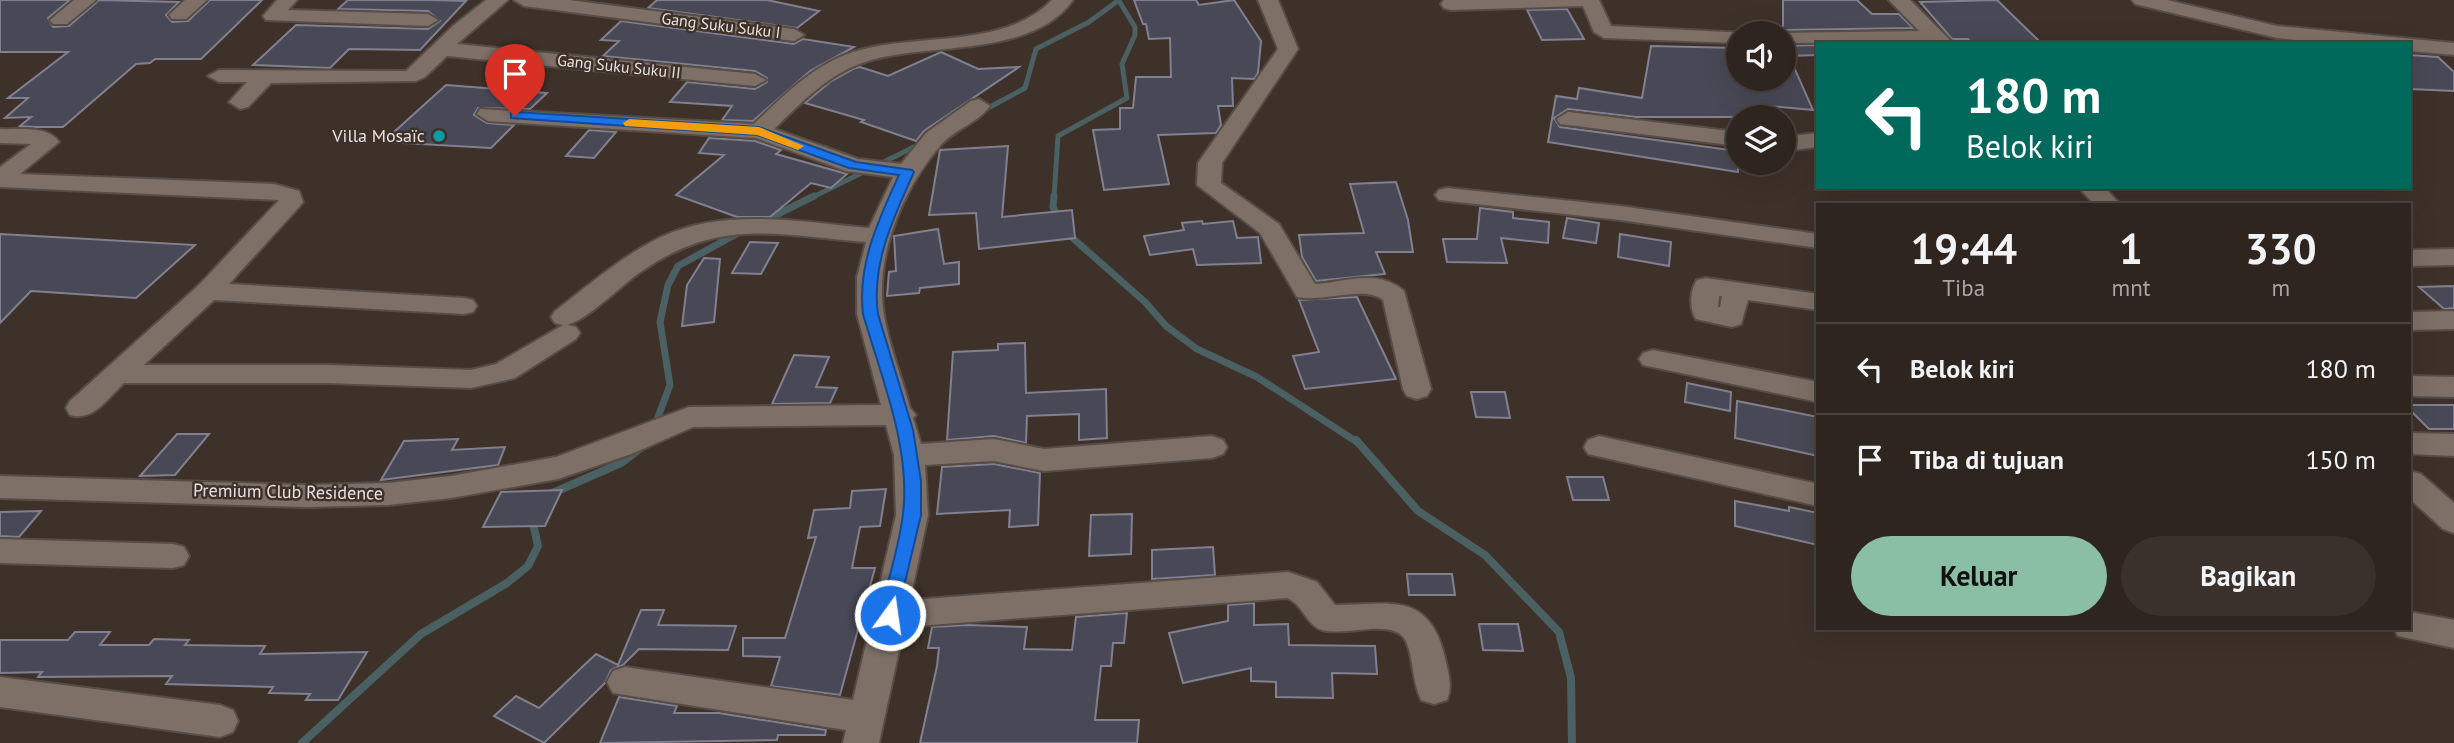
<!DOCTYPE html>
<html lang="id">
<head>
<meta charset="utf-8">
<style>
	:root { --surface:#2e251f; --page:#3a312c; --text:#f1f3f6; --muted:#a7a5a4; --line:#49423d; --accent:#8abfa5 }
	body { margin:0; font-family:"PT Sans",sans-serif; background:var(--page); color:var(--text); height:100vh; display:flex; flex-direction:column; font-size:26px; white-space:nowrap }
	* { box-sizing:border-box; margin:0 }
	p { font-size:23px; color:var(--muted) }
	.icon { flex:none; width:38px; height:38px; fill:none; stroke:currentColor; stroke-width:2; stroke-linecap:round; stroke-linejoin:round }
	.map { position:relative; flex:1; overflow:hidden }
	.panel { position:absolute; left:1816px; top:203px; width:595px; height:427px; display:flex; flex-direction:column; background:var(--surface); border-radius:0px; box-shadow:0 7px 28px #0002,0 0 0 2px var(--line) }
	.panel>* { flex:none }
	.banner { position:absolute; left:1816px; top:42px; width:595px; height:147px; border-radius:0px; box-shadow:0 7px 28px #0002,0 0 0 2px var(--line); background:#00695c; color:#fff; overflow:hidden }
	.tools { position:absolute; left:1726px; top:21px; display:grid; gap:14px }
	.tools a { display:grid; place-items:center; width:70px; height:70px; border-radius:50%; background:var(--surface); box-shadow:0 7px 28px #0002,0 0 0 2px var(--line); font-size:35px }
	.pin { position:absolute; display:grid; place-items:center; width:60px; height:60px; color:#fff; margin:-72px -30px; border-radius:50% 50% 50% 0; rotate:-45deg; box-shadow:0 0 7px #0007 }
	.pin .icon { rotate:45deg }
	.me { position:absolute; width:77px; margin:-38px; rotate:14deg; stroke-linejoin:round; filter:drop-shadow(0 0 5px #0008) }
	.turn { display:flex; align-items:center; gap:24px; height:147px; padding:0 35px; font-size:32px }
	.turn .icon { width:91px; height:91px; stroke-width:2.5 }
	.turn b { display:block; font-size:49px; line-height:60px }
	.eta { display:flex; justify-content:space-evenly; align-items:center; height:119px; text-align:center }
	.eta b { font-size:42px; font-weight:800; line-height:49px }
	.primary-button { display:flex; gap:14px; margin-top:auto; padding:14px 35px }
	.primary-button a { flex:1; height:80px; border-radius:42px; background:var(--accent); color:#111; font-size:28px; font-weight:800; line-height:80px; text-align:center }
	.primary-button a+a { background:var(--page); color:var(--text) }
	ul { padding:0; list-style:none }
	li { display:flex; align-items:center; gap:21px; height:91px; padding:0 35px; border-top:2px solid var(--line) }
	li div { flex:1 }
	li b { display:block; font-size:26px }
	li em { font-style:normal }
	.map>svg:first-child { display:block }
</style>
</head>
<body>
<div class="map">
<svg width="2454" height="743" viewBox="0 0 2454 743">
	<rect width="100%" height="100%" fill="#3e3129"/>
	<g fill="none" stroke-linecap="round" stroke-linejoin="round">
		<g stroke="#4a6062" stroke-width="5">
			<path d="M979,113L1025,88L1036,49L1089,22L1119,0"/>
			<path d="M811,198L922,143"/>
			<path d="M1054,198L1058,136L1127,98L1122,64L1135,35V27L1119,1"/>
		</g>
		<g stroke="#4a6062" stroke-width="7">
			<path d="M1054,196L1053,207L1060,220"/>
			<path d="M760,223L814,196"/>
			<path d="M1067,233L1145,302L1166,326L1197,349L1257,377L1357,442"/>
			<path d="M655,425L670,385L660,322L668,285L678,266L740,232"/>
		</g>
		<g stroke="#4a6062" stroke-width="8">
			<path d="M1356,440L1418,511L1485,555L1559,632L1571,678L1572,743"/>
			<path d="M548,495L621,463L642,447"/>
			<path d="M302,743L421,634L507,583L528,566L538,546L532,519"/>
		</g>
	</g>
	<g fill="#494856" stroke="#818090" stroke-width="2">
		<path d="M0,0H70L48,18L53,27L69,26L99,0L179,2L166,15L172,22L188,21L210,0H262L201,59H155L150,63L136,64L63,127H34L20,126L31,117L5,118L28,98H8L68,52H0Z"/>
		<path d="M348,0H431L466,1L420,50L349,49L330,68L253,65L296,25L428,29L440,21L428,11L338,9Z"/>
		<path d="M657,0H767L819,11L797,28L648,8Z"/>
		<path d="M1134,0H1196L1199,5L1234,0L1261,41L1258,73L1254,79L1232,78L1233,106H1218L1221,125L1216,133L1158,135L1169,184L1104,190L1093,130L1120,129V108H1133L1136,77H1171L1170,38L1149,39L1146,24H1143Z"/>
		<path d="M1783,0H1857L1872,14H1899L1913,28L1783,30Z"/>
		<path d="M1997,0L2042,44H1973L1968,39H1952L1920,2Z"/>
		<path d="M1567,9L1584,39L1542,40L1527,10Z"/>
		<path d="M621,21L794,44L803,39L854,47L810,71L753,121L722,120L732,106L670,102L687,82L755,89L767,82V78L755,71L603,56L619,41L601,40Z"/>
		<path d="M1818,45V55L1789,56L1813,110L1758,105L1763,117H1636L1568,109L1554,118L1560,127L1738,151V172L1548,142L1556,96L1577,99L1579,88L1642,98L1651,46L1738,48V79H1783V46Z"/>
		<path d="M941,52L978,69L1019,67L924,131L916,141L861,122L864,120L805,103L830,82L855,68L860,67L888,76Z"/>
		<path d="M2410,55L2438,57L2454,72V91L2410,89Z"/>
		<path d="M446,85L547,93L530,109L478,108L474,115L487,123L514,125L491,148L383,142Z"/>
		<path d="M589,130L616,132L594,158L566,156Z"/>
		<path d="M709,138L755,141L781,150L776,154L847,174L831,188L811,183L770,217H737L676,195L724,155L699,153Z"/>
		<path d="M1008,146L1002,217L1072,210L1075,238L979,249L976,213L929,215L940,150Z"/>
		<path d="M1396,182L1408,220L1413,252H1376L1385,274L1316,281L1302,257L1299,235L1364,233L1350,184Z"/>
		<path d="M1480,208L1513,212V218L1549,222L1548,243L1501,238L1507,263L1447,262L1443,239H1477Z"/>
		<path d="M1567,218L1599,223L1596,243L1563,238Z"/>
		<path d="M1202,221L1203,224L1233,221L1237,238L1258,237L1261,263L1197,265L1193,249L1150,255L1144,236L1184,230L1182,223Z"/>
		<path d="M938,229L944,264L959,262V284L920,288L919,293L887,296L889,272L896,271L894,236Z"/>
		<path d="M0,234L195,245L136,298L31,291L0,323Z"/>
		<path d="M1620,234L1671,242L1669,266L1618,257Z"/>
		<path d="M750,242L778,243L761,274L732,273Z"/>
		<path d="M704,258L720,259L714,322L682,326L687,285Z"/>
		<path d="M2454,286V308L2444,309L2419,287Z"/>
		<path d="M1357,297L1396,379L1305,389L1293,356L1319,352L1299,300Z"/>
		<path d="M1025,343L1026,393L1106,389L1107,438L1079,440V414L1027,416L1026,443L994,436L947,440L953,352L998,350V344Z"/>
		<path d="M794,355L829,357L816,387L837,388L830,403L772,404Z"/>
		<path d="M1687,383L1731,392L1730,411L1685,402Z"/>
		<path d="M1471,392H1505L1510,418L1476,417Z"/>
		<path d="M1737,401L1818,417V456L1735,438Z"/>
		<path d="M2410,405H2454V429H2429L2410,410Z"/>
		<path d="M177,434H209L175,475L140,476Z"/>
		<path d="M458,439L452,450L505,447L498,465L381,480L404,441Z"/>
		<path d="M994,464L1040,473L1038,525L1009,527L1010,510L937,514L942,467Z"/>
		<path d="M1567,477H1603L1609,500H1573Z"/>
		<path d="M886,489L880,526L860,527L852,568H875L840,695L771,686L780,657L743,656V638H785L816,537L808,538L814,510L850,508L852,491Z"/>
		<path d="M562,490L545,526L483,527L501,492Z"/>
		<path d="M1735,501L1789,511V507L1818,513V545L1735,526Z"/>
		<path d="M41,511L19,537L0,536V512Z"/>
		<path d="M1132,514L1131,554L1089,556L1091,515Z"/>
		<path d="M1213,547L1215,575L1152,579V550Z"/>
		<path d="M1407,574H1452L1455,595H1409Z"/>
		<path d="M1254,603V625L1288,624L1289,645L1375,646L1377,674L1332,673L1333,698L1276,697V682L1251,681V668L1183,683L1169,633L1228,621V605Z"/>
		<path d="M641,610H664L658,625L736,626L728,650L639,649L623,665L611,670L605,683L544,743L494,716L516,696L539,708L596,654L618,665Z"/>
		<path d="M1127,613L1124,643H1113L1111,666H1101L1095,720H1139L1137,743H920L937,666L939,648H928L932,627L967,625L1027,627L1024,649L1072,650L1076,617Z"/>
		<path d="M1479,624H1518L1523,651L1483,650Z"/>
		<path d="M75,632H110L100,645H149L154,639L189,640L185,645L265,646L260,654L367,652L338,700H306L310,694L269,693L273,687L166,684L172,676L38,677L42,672L0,673V640H68Z"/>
		<path d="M619,697L677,706L674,713H719L826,730L825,735H778L777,740L600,743Z"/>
	</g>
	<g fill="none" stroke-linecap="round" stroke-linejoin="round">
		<defs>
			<g id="minor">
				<path d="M74,0H96L67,24H53L50,20Z"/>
				<path d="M185,0H207L186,19H172L169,15Z"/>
				<path d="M277,0H297L288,10L428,14L438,20L428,26L266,20L263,16Z"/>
				<path d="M486,0H508L457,44L755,74L766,80L755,86L447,56L425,77L416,81L271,83L248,107L240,109L229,102L247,82H219L208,76L219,70L406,71L454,25Z"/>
				<path d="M514,0H569L794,29L804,35L794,41L524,6Z"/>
				<path d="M1052,0H1073C1032,58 929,42 868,61C830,72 802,102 774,129L858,159L901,164L926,133L971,101L979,99L990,106C978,123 953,130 940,146C903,189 874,257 884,315C889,346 902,377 910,408L916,415L913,418L921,444L994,439L1044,449L1212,436L1223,440L1227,447L1223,454L1212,458L1044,471L994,461L925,465L928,515L910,600L1288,572L1317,582L1335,605C1390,605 1429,590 1445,658C1448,673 1453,685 1447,700L1434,704L1421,700C1412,681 1414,660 1406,641C1394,617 1345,637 1322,630C1306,625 1303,604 1287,598L904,627L879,743H843L846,730L613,693L607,682L613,671L625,667L853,700L896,515L894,455L886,425L693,427L634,453L558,479L451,498L388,505L308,507L0,498V476L308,485L388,483L451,476L556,457L689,407L881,405L857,314V277L866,242C778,235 719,217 642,271C621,285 589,319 567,325L576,327L580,333L576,339L515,378L471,388L328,383H124C108,398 93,422 70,415L66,408L70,401L199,285L279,200L0,187V167L31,144L0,143V129C18,130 48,125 59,142L20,174L274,184L299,191L303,202L299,207L229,284L464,298L473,300L477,306L473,312L464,314L214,300L144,365H328L471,370L496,364L563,325L555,323L551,317L555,311C589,285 622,256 661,237C726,207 800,222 869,228L893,177L846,171L756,138L488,121L477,114L480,109L754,124C783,96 813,65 853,52C915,32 1003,50 1052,0Z"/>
				<path d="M1258,0H1278L1298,49L1222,163L1221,183L1279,224L1315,284C1346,282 1378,268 1404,291L1431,389L1427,396L1417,399L1407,396L1403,389L1383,300C1365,285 1322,303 1297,297L1260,233L1197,185L1198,163L1278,49Z"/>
				<path d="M1444,0H1599L1611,26L1746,33H1738V43L1604,38L1594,32L1583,6L1451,10L1444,8L1441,4Z"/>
				<path d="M1889,0H1910L1952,42L1783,43V33H1775L1919,31Z"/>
				<path d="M2132,0H2167L2277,26L2454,43V55L2410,51V44H2334L2277,38L2135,4Z"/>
				<path d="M1568,112L1738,132V146L1560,124L1557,119Z"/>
				<path d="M1818,133V147L1783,151V137Z"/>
				<path d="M2078,187H2104L2121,205H2095Z"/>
				<path d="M1447,188L1620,206L1818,234V248L1620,220L1439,200L1435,195L1439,190Z"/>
				<path d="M2454,249V265L2410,266V250Z"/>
				<path d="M1706,278L1818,294V310L1748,300L1741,324L1732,327L1696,319C1689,309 1690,290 1697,280ZM1719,296H1722L1720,307H1718Z"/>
				<path d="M2454,311V329L2410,330V312Z"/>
				<path d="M1653,350L1818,382V402L1643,365L1639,359L1643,353Z"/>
				<path d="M2410,376L2454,377V397L2410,396Z"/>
				<path d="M2410,433L2454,434V456L2410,454Z"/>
				<path d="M1599,436L1818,484V506L1588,454L1584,447L1588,440Z"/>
				<path d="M2410,471L2421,474L2454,503V533L2443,529L2410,499Z"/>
				<path d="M0,539L173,544L184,547L189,556L184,565L173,568L0,563Z"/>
				<path d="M2410,612L2454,620V648L2398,636L2394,628H2410Z"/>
				<path d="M0,677L220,705L233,710L238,721L233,732L220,737L0,707Z"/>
			</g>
		</defs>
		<use href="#minor" stroke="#584d46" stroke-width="4"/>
		<use href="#minor" fill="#7e7066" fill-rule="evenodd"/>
	</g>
	<path fill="#1a73e8" stroke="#114b97" stroke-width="2" d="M515,112L759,127L856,162L912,170L914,172C894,217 871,263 878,314L913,430L921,481V515L896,620H883L880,615C887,582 899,548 903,514C911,447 881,377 863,314C857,264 879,219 899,175L849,168L757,135L511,118V113Z"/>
	<path fill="#f59e0b" d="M629,119L759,127L804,146L798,150L757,135L625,126L623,123Z"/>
	<circle fill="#0f9aa8" stroke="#3e3129" stroke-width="2.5" cx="439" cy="136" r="7"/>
	<g text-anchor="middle" stroke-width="5" stroke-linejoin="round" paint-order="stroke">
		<g font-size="16" fill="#eae2dc" stroke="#3e3129">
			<text transform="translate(721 25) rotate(7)" y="6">Gang Suku Suku I</text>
			<text transform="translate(619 66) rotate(6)" y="6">Gang Suku Suku II</text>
		</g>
		<g font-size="18" fill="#eae2dc" stroke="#3e3129" text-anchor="end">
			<text x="425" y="142">Villa Mosaïc</text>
		</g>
		<g font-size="18" fill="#eae2dc" stroke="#3e3129">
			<text transform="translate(288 492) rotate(1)" y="6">Premium Club Residence</text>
		</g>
	</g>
</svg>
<div class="tools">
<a><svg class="icon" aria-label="sound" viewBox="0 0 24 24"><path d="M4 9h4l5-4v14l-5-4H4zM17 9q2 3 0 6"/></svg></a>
<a><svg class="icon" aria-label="layers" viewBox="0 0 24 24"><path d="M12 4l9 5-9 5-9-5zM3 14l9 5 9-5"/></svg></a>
</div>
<div class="pin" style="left:515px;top:116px;background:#d93025"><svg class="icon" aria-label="arrive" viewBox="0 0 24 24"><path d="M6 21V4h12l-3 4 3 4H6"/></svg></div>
<svg class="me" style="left:890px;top:615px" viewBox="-20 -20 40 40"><circle r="17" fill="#1a73e8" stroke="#fff" stroke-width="3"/><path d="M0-11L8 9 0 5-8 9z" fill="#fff"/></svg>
<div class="banner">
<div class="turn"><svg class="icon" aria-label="left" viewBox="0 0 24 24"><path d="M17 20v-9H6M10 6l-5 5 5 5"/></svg><div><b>180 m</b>Belok kiri</div></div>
</div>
<section class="panel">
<div class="eta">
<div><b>19:44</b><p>Tiba</p></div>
<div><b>1</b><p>mnt</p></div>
<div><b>330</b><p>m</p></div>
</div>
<ul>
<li><svg class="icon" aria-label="left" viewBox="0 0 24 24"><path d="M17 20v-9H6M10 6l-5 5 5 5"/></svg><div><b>Belok kiri</b></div><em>180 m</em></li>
<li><svg class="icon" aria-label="arrive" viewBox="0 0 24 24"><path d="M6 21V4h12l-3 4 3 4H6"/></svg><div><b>Tiba di tujuan</b></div><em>150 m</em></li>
</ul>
<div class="primary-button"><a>Keluar</a><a>Bagikan</a></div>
</section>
</div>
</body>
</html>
